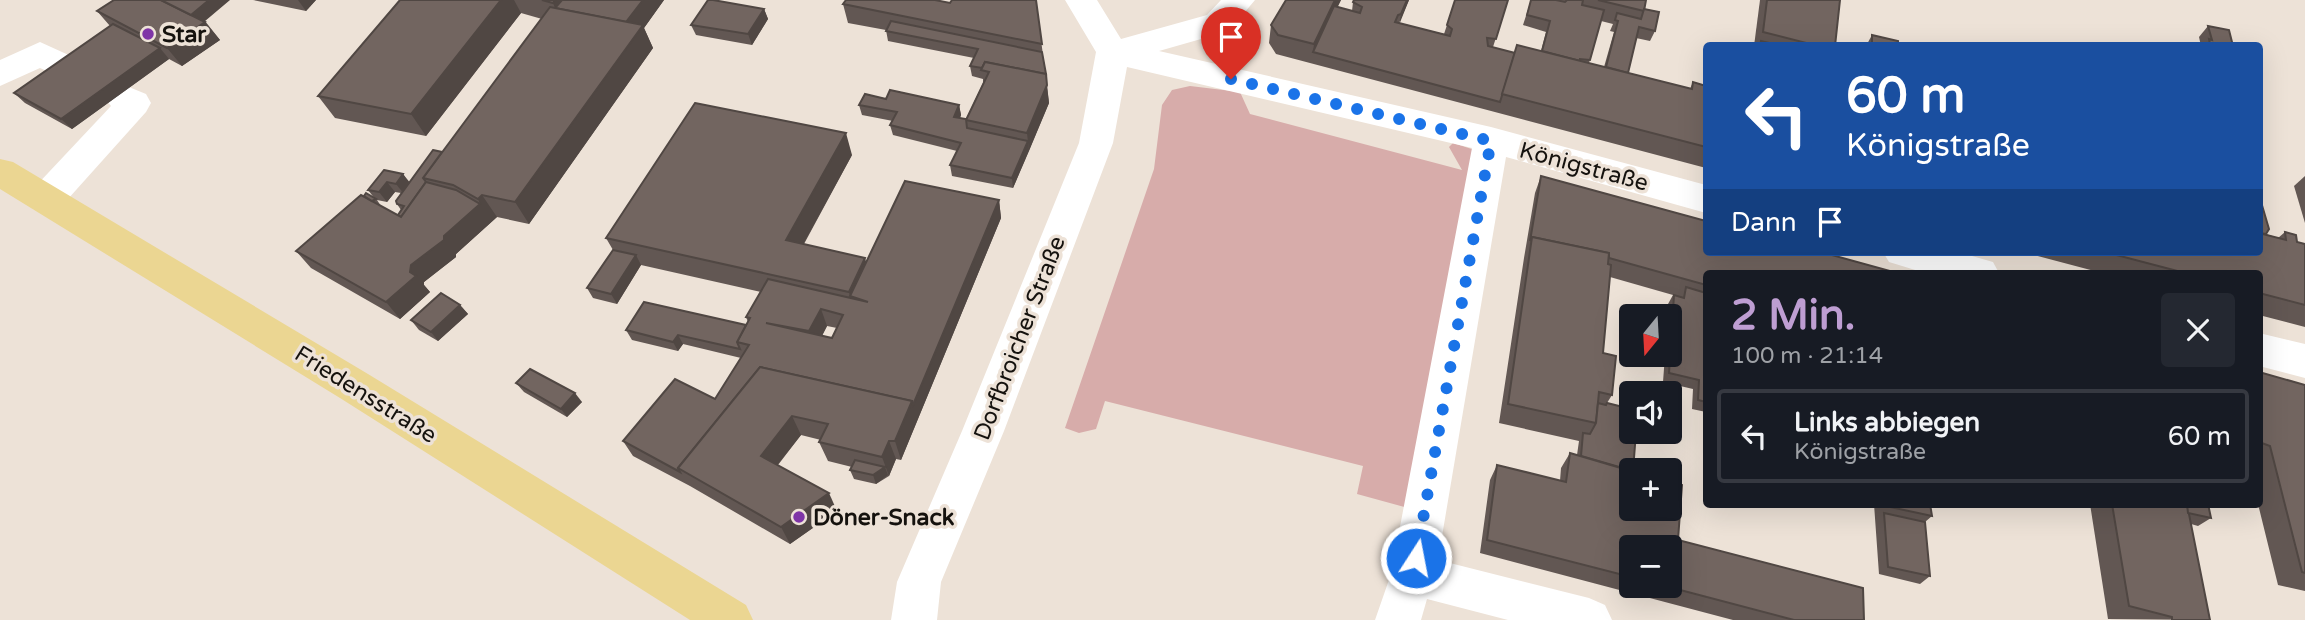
<!DOCTYPE html>
<html lang="de">
<head>
<meta charset="utf-8">
<style>
	:root { --surface:#171b24; --page:#242831; --text:#f1f3f6; --muted:#9ea1a6; --line:#363941; --accent:#be9ed2 }
	body { margin:0; font-family:"Varela Round",sans-serif; background:var(--page); color:var(--text); height:100vh; display:flex; flex-direction:column; font-size:26px; white-space:nowrap }
	* { box-sizing:border-box; margin:0 }
	p { font-size:23px; color:var(--muted) }
	.icon { flex:none; width:38px; height:38px; fill:none; stroke:currentColor; stroke-width:2; stroke-linecap:round; stroke-linejoin:round }
	.map { position:relative; flex:1; overflow:hidden }
	.panel { position:absolute; left:1703px; top:270px; width:560px; height:238px; display:flex; flex-direction:column; background:var(--surface); border-radius:7px; box-shadow:0 7px 28px #0002 }
	.panel>* { flex:none }
	.hud { position:absolute; left:1703px; top:42px; width:560px; height:214px; border-radius:7px; box-shadow:0 7px 28px #0002; background:#1a4fa0; color:#fff; overflow:hidden }
	.needle { width:46px; rotate:198deg }
	.controls { position:absolute; left:1619px; top:304px; display:grid; gap:14px }
	.controls a { display:grid; place-items:center; width:63px; height:63px; border-radius:7px; background:var(--surface); box-shadow:0 7px 28px #0002; font-size:35px }
	.pin { position:absolute; display:grid; place-items:center; width:60px; height:60px; color:#fff; margin:-72px -30px; border-radius:50% 50% 50% 0; rotate:-45deg; box-shadow:0 0 7px #0007 }
	.pin .icon { rotate:45deg }
	.me { position:absolute; width:77px; margin:-38px; rotate:11deg; stroke-linejoin:round; filter:drop-shadow(0 0 5px #0008) }
	.turn { display:flex; align-items:center; gap:24px; height:147px; padding:0 28px; font-size:32px }
	.turn .icon { width:91px; height:91px; stroke-width:2.5 }
	.turn b { display:block; font-size:49px; line-height:60px }
	.then { display:flex; align-items:center; height:66px; padding:0 28px; background:#0003; gap:14px; font-size:26px }
	.round { display:grid; place-items:center; flex:none; width:74px; height:74px; border-radius:7px; background:var(--page) }
	.head { display:flex; align-items:center; justify-content:space-between; height:119px; padding:0 28px }
	h1 { font-size:42px; font-weight:800; line-height:52px; color:var(--accent) }
	ul { padding:0; list-style:none }
	li { display:flex; align-items:center; gap:21px; height:94px; margin:0 14px 10px; padding:0 14px; border:4px solid var(--line); border-radius:7px }
	li div { flex:1 }
	li b { display:block; font-size:26px }
	li em { font-style:normal }
	.map>svg:first-child { display:block }
</style>
</head>
<body>
<div class="map">
<svg width="2305" height="620" viewBox="0 0 2305 620">
	<rect width="100%" height="100%" fill="#ede2d7"/>
	<path fill="#d7acaa" d="M1190,86L1240,92L1250,114L1462,170L1449,147L1453,143L1481,152L1408,508L1357,494L1363,466L1105,401L1096,429L1079,433L1065,428L1154,169L1162,105L1172,90Z"/>
	<g fill="none" stroke-linecap="round" stroke-linejoin="round">
		<g fill="#fff" fill-rule="evenodd">
			<path d="M1065,0H1097L1121,39L1207,15L1221,0H1255L1229,31L1159,51L1491,127L1706,185V213L1506,157L1438,560L1589,598L1605,605L1612,620H1508L1427,599L1421,620H1375L1391,574L1472,148L1127,67L1113,143L1004,431L941,582L937,620H891L897,582L962,431L1079,143L1096,52Z"/>
			<path d="M40,42L84,62L89,70L84,78L72,82L40,68L0,86V60Z"/>
			<path d="M119,83L146,94L151,103L146,112L59,209L46,213L33,209L28,199L33,189L111,106L102,95L107,86Z"/>
			<path d="M1883,252H1958L1993,262L1999,273H1925L1889,262Z"/>
			<path d="M2259,333L2305,344V378L2259,366Z"/>
		</g>
		<path fill="#ebd692" fill-rule="evenodd" d="M0,159L13,162L368,374L746,605L753,620H690L340,398L0,189Z"/>
	</g>
	<g fill="#625753" fill-rule="evenodd">
		<path d="M253,0H316L306,11Z"/>
		<path d="M400,0H664L644,28L653,48L529,224L497,217L456,254V257L424,282V285L430,292L400,319L311,268L296,251L364,196L375,199L368,190L403,174L409,183L442,152L542,19L521,13L426,136L335,118L318,96ZM395,192L401,193L397,204L401,210L398,215L381,206L377,200L387,202Z"/>
		<path d="M1036,0L1049,103L1013,188L952,176L950,165L957,151L893,135L890,125L893,121L862,115L859,105L886,99L959,105L961,115L960,118L966,119L983,83V79L972,76L970,66L974,58L888,41L886,30L848,23L843,4L950,3Z"/>
		<path d="M1286,0H1341L1337,7L1352,11L1353,2L1409,0L1399,23L1444,34L1447,25L1508,0L1493,47L1515,53L1541,51L1546,32L1523,25L1531,0L1560,1L1559,0H1646L1644,9L1655,31L1650,41L1636,38L1628,73L1690,89L1693,82L1706,86V168L1276,54L1269,43L1271,25ZM1601,21L1613,24L1610,31L1614,32L1604,67L1589,63Z"/>
		<path d="M1760,0H1840L1835,46H1754Z"/>
		<path d="M764,9L768,19L752,45L696,35L691,25Z"/>
		<path d="M97,11L205,21L220,40L182,66L169,59L72,129L25,103L14,93L110,26Z"/>
		<path d="M2208,26L2233,46H2201L2199,37Z"/>
		<path d="M1872,35L1898,46H1866Z"/>
		<path d="M852,155L804,244L866,262L999,200L1001,218L901,460L896,459L889,476L876,484L854,479L850,470L852,467L828,461L819,442L821,440L801,435L778,465L837,511L790,544L690,486L633,456L623,441L715,399L741,358L683,344L678,351L632,340L626,330L746,325L748,322L746,317L761,292L641,265L617,304L593,298L587,288L613,250L606,238ZM827,326L837,328L832,338L822,336Z"/>
		<path d="M1541,176L1706,273V412L1692,409L1693,389L1663,382L1665,355H1670V317H1667L1668,304L1673,295L1610,277L1603,353L1612,395L1607,403L1633,471L1678,540L1864,620H1733L1480,553L1490,480L1497,465L1560,481L1561,468L1570,453L1577,455L1579,441L1499,423L1524,258L1535,193ZM1631,548L1670,586H1631Z"/>
		<path d="M2305,176V223L2294,186Z"/>
		<path d="M2285,232L2297,242L2305,244V327L2259,315V273H2102L2023,252H2259L2266,234L2278,238Z"/>
		<path d="M460,305L468,314L438,341L419,330L411,320Z"/>
		<path d="M2259,372L2305,385V591L2278,585L2258,504H2259Z"/>
		<path d="M516,383L582,402L567,417L524,392Z"/>
		<path d="M1874,504H1930L1932,516L1925,522L1930,576L1920,584L1879,574Z"/>
		<path d="M2090,504H2208L2211,518L2198,526L2191,524L2210,620L2108,619Z"/>
	</g>
	<g fill="#504743">
		<path d="M209,0H230L198,27L205,22L220,40L182,66L167,48L187,18Z"/>
		<path d="M298,0H316L306,11Z"/>
		<path d="M501,0H514L521,13L426,136L411,114Z"/>
		<path d="M555,0H585L557,13L553,3Z"/>
		<path d="M643,0H664L644,28L653,48L529,224L515,202L623,26Z"/>
		<path d="M1335,0H1341L1316,53L1313,52L1314,44Z"/>
		<path d="M1407,0H1409L1399,25L1401,14Z"/>
		<path d="M764,9L768,19L752,45L748,34Z"/>
		<path d="M160,48L169,59L72,129L61,119Z"/>
		<path d="M1047,85L1049,103L1029,151L1027,133Z"/>
		<path d="M959,105L961,115L956,127L954,117Z"/>
		<path d="M846,133L852,155L794,261L786,240Z"/>
		<path d="M1028,141L1029,151L1013,188L1012,178Z"/>
		<path d="M403,174L411,184L404,194L396,184Z"/>
		<path d="M387,182L395,192L387,202L379,192Z"/>
		<path d="M482,195L497,217L456,254V257L424,282V285L430,292L400,319L386,302L410,272L411,265L480,204L478,199Z"/>
		<path d="M999,200L1001,218L901,460L895,441Z"/>
		<path d="M636,255L641,265L617,304L611,294Z"/>
		<path d="M865,258L871,279L850,296L849,292Z"/>
		<path d="M460,305L468,314L438,341L431,332Z"/>
		<path d="M821,309L827,326L816,347L809,331Z"/>
		<path d="M678,335L683,344L678,351L673,342Z"/>
		<path d="M575,393L582,402L567,417L561,409Z"/>
		<path d="M792,416L801,435L770,474L761,456Z"/>
		<path d="M889,441L896,459L889,476L882,457Z"/>
		<path d="M885,467L888,475L876,484L873,475Z"/>
		<path d="M829,493L837,511L790,544L781,527Z"/>
	</g>
	<g fill="#726560" stroke="#504743" stroke-width="2" fill-rule="evenodd">
		<path d="M114,0H161L205,22L167,48L97,11Z"/>
		<path d="M161,0H209L191,15Z"/>
		<path d="M400,0H501L411,114L318,96Z"/>
		<path d="M542,0H555L553,3Z"/>
		<path d="M562,0H643L626,22L555,8Z"/>
		<path d="M708,0H713L764,9L748,34L691,25Z"/>
		<path d="M846,0H935L950,3L952,0H1036L1042,44L843,4Z"/>
		<path d="M1286,0H1335L1314,44L1278,35L1271,25Z"/>
		<path d="M1354,0H1407L1401,14L1398,15L1395,22L1450,36L1452,29L1447,25L1455,0H1508L1496,39L1487,38L1488,46L1515,53L1500,102L1313,52L1334,6L1360,13L1362,7L1353,2Z"/>
		<path d="M1531,0H1556L1565,2L1567,0H1583L1582,5L1604,10L1590,60L1580,59V61L1542,51L1550,21L1527,15Z"/>
		<path d="M1598,0H1646L1644,11Z"/>
		<path d="M1767,0H1840L1835,46H1818L1763,32Z"/>
		<path d="M550,7L643,25L515,202L482,195L478,199L453,185L423,178Z"/>
		<path d="M1644,9L1659,12L1655,31L1639,27L1628,73L1606,67L1618,21L1615,20L1617,13L1641,19Z"/>
		<path d="M891,21L1042,52L1046,74L985,62L982,68L970,66L978,49L886,31Z"/>
		<path d="M113,24L160,48L61,119L14,93Z"/>
		<path d="M2208,26L2229,30L2233,46H2219L2210,44L2209,39L2212,40Z"/>
		<path d="M1872,35L1898,41V46H1872Z"/>
		<path d="M1761,41L1781,46H1760Z"/>
		<path d="M1517,45L1692,89L1693,82L1706,86V147L1502,94Z"/>
		<path d="M985,62L1046,74L1047,85L1027,133L966,120L989,72L981,70Z"/>
		<path d="M890,90L959,105L954,117L966,119L967,128L1028,141L1012,178L950,165L961,143L890,125L897,112L859,105L865,94L886,99Z"/>
		<path d="M695,103L846,133L786,240L865,258L849,292L606,238Z"/>
		<path d="M433,150L442,152L423,178L426,182L401,217L398,215L404,206L397,204L396,201Z"/>
		<path d="M384,170L403,174L396,184L387,182L379,192L368,190Z"/>
		<path d="M1541,176L1706,221V252H1821L1897,273H1706V285L1609,258V253L1532,237L1530,241Z"/>
		<path d="M905,181L999,200L913,405L912,401L760,367L678,468L680,472L623,441L675,379L715,399L749,345L737,342L750,318L746,317L768,279L868,302L850,296ZM821,309L843,315L832,338L766,323L809,331Z"/>
		<path d="M426,182L456,190L480,204L444,236V240L411,265L410,272L416,276L386,302L296,251L361,195L401,217Z"/>
		<path d="M366,193L376,199L372,201L364,196Z"/>
		<path d="M2259,195L2269,229L2266,234L2259,233Z"/>
		<path d="M2285,232L2296,235L2297,242L2305,244V305L2259,293V273H2185L2105,252H2259V233L2286,240Z"/>
		<path d="M1532,237L1609,253L1608,264L1611,265L1603,353L1616,356L1612,395L1599,392L1596,423L1508,404Z"/>
		<path d="M613,250L636,255L611,294L587,288Z"/>
		<path d="M1686,287L1706,293V402L1698,400L1699,380L1669,373L1674,295L1684,298Z"/>
		<path d="M441,293L460,305L431,332L411,320Z"/>
		<path d="M644,302L746,325L737,342L740,349L678,335L673,342L626,330Z"/>
		<path d="M760,367L912,401L895,441H889L882,457L819,442L828,424L792,416L761,456L829,493L781,527L678,468Z"/>
		<path d="M530,369L575,393L561,409L516,383Z"/>
		<path d="M2259,372L2305,385V573L2302,572L2270,446L2259,442Z"/>
		<path d="M1598,403L1606,405L1607,403L1631,409V432H1636L1633,471L1581,456L1583,433L1590,434L1596,423Z"/>
		<path d="M1570,453L1631,471V509H1670V482L1682,485L1678,540L1863,588L1864,620H1794L1665,586H1670V548H1631V577L1487,540L1497,465L1566,482Z"/>
		<path d="M855,460L885,467L873,475L850,470Z"/>
		<path d="M1890,504H1930L1932,516L1890,507Z"/>
		<path d="M2112,504H2187L2210,620H2172V617L2129,606Z"/>
		<path d="M2187,504H2208L2211,518L2188,513Z"/>
		<path d="M1884,513L1925,522L1930,576L1888,567Z"/>
	</g>
	<g fill="none" stroke-linecap="round" stroke-linejoin="round">
		<path stroke="#1a73e8" stroke-width="12" stroke-dasharray="0 21.6" d="M1231,79L1491,141L1416,558"/>
	</g>
	<g fill="#7f35a7" stroke="#ede2d7" stroke-width="2.5">
		<circle cx="148" cy="34" r="7"/>
		<circle cx="799" cy="517" r="7"/>
	</g>
	<g text-anchor="middle" stroke-width="7" stroke-linejoin="round" paint-order="stroke">
		<g font-size="23" font-weight="bold" fill="#15120e" stroke="#ede2d7" text-anchor="start">
			<text x="162" y="42">Star</text>
			<text x="813" y="525">Döner-Snack</text>
		</g>
		<g font-size="23" fill="#15120e" stroke="#ede2d7">
			<text transform="translate(1584 166) rotate(15)" y="8">Königstraße</text>
			<text transform="translate(1019 338) rotate(-69)" y="8">Dorfbroicher Straße</text>
			<text transform="translate(366 394) rotate(32)" y="8">Friedensstraße</text>
		</g>
	</g>
</svg>
<div class="controls">
<a><svg class="needle" viewBox="-14 -14 28 28"><path d="M0-13l5 13h-10z" fill="#e53935"/><path d="M0 13l5-13h-10z" fill="#9ea1a6"/></svg></a>
<a><svg class="icon" aria-label="sound" viewBox="0 0 24 24"><path d="M4 9h4l5-4v14l-5-4H4zM17 9q2 3 0 6"/></svg></a>
<a>+</a>
<a>−</a>
</div>
<div class="pin" style="left:1231px;top:79px;background:#d93025"><svg class="icon" aria-label="arrive" viewBox="0 0 24 24"><path d="M6 21V4h12l-3 4 3 4H6"/></svg></div>
<svg class="me" style="left:1416px;top:558px" viewBox="-20 -20 40 40"><circle r="17" fill="#1a73e8" stroke="#fff" stroke-width="3"/><path d="M0-11L8 9 0 5-8 9z" fill="#fff"/></svg>
<div class="hud">
<div class="turn"><svg class="icon" aria-label="left" viewBox="0 0 24 24"><path d="M17 20v-9H6M10 6l-5 5 5 5"/></svg><div><b>60 m</b>Königstraße</div></div>
<div class="then">Dann<svg class="icon" aria-label="arrive" viewBox="0 0 24 24"><path d="M6 21V4h12l-3 4 3 4H6"/></svg></div>
</div>
<section class="panel">
<div class="head"><div><h1>2 Min.</h1><p>100 m · 21:14</p></div><a class="round"><svg class="icon" aria-label="close" viewBox="0 0 24 24"><path d="M6 6l12 12M18 6L6 18"/></svg></a></div>
<ul>
<li><svg class="icon" aria-label="left" viewBox="0 0 24 24"><path d="M17 20v-9H6M10 6l-5 5 5 5"/></svg><div><b>Links abbiegen</b><p>Königstraße</p></div><em>60 m</em></li>
</ul>
</section>
</div>
</body>
</html>
